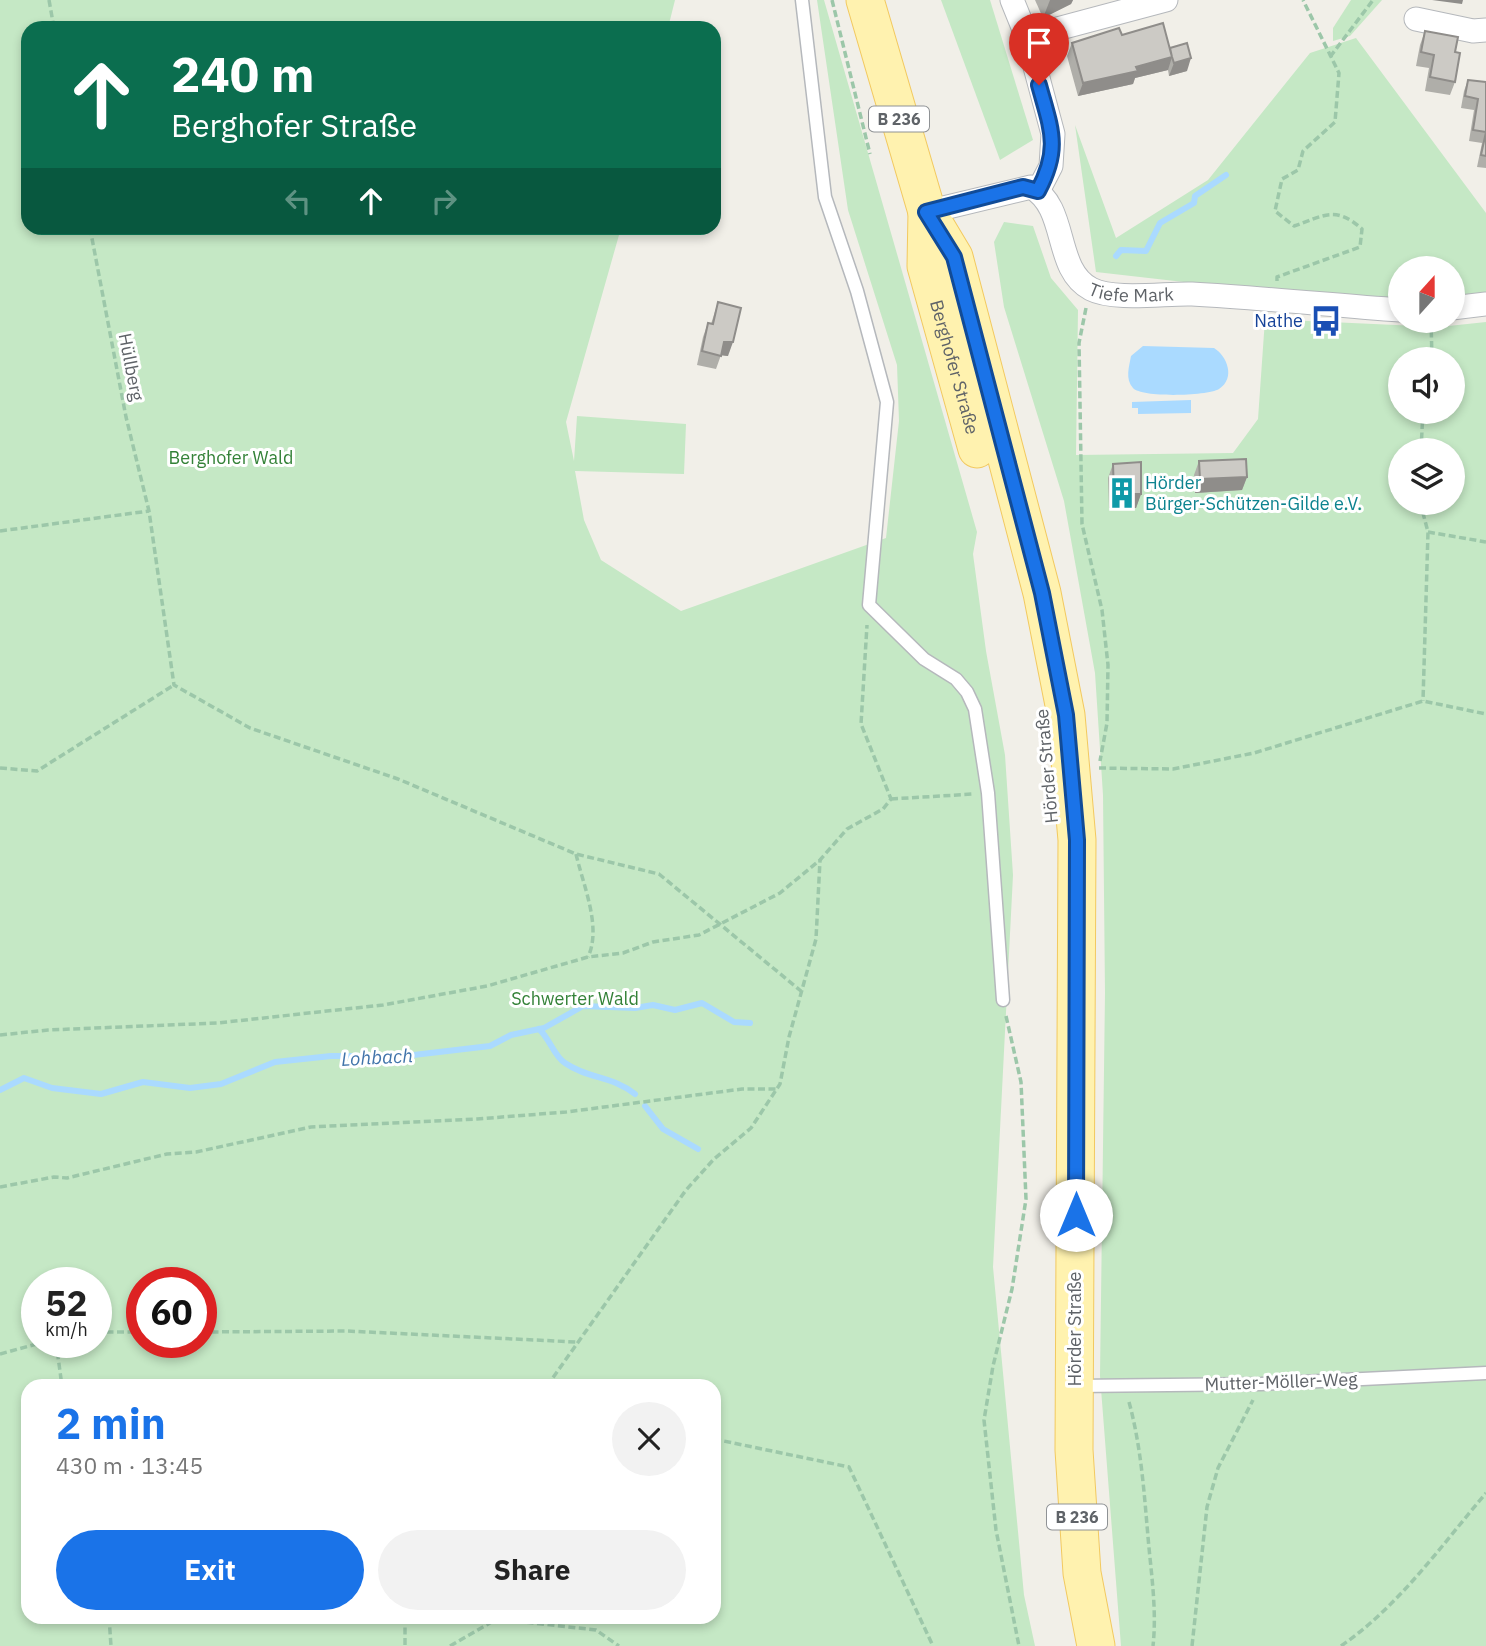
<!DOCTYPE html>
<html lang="en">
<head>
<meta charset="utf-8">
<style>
	:root { --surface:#fff; --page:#f2f2f2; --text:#222; --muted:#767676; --accent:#1a73e8 }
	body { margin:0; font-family:"IBM Plex Sans",sans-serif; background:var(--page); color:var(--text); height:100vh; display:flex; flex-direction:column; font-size:26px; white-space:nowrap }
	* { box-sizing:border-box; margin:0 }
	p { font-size:23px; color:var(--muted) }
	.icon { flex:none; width:38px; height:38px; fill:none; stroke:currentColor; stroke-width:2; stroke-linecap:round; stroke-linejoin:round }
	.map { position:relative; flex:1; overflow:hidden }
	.panel { position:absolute; left:21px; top:1379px; width:700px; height:245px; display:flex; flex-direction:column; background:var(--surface); border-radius:21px; box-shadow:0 4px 10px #0003 }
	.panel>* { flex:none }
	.banner { position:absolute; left:21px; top:21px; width:700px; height:214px; border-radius:21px; box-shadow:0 4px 10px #0003; background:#0b6e4f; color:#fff; overflow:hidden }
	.needle { width:46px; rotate:21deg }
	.controls { position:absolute; left:1388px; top:256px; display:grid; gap:14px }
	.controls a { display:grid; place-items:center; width:77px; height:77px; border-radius:50%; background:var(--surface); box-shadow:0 4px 10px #0003; font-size:35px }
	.speed { position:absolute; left:21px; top:1267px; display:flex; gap:14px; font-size:35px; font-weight:700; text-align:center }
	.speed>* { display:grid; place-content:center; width:91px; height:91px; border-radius:50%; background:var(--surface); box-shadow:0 4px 10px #0003; line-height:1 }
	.speed small { font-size:18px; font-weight:400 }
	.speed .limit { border:10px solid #d22; background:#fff; color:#111 }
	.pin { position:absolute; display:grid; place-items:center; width:60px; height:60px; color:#fff; margin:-72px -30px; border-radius:50% 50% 50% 0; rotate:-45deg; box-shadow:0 0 7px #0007 }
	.pin .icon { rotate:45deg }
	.me { position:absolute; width:77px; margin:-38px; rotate:0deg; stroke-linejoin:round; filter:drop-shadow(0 0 5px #0008) }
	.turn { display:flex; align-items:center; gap:24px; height:147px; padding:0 35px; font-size:32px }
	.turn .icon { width:91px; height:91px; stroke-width:2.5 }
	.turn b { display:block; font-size:49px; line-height:60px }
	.lanes { display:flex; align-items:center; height:66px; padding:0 35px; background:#0003; justify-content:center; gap:35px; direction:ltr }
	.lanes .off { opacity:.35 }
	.round { display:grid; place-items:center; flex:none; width:74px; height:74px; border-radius:37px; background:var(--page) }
	.summary { display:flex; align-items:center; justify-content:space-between; height:119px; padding:0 35px }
	h1 { font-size:42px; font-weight:800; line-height:52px; color:var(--accent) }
	.action { display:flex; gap:14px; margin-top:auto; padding:14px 35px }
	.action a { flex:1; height:80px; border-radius:42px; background:var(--accent); color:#fff; font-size:28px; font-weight:800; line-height:80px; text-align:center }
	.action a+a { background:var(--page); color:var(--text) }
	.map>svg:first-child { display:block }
</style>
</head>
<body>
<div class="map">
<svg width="1486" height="1646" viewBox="0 0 1486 1646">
	<rect width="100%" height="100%" fill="#f1efe8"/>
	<g fill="#c5e8c5" fill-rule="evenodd">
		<path d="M0,0H675L668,28H28V228H621L566,422L574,461L577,416L686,424L684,474L575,471L584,520L601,560L681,611L886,538L899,421L897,365L848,210L817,0H824L977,532L973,554L986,651L1005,755L1013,875L993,1267L1024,1595L1035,1646H0ZM37,1283H96V1342H37ZM142,1283H201V1342H142ZM28,1386H714V1617H28Z"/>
		<path d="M941,0H990L1033,140L1000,160Z"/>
		<path d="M1351,0H1382L1350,36L1333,41V28Z"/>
		<path d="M1356,38L1486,213V293L1453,295L1452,268H1400V299L1254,290L1096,272L1075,125L1116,238L1208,180L1310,53Z"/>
		<path d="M1004,222L1033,226L1051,278L1078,310L1076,455L1233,453L1258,419L1265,319L1439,327L1486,322V1646H1121L1100,1376L1105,993L1103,795L1095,673L1064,501L1004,307L994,242ZM1400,359H1452V411H1400ZM1400,450H1452V502H1400Z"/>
	</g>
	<g fill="#aadaff">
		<path d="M1143,346L1214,348C1227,356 1236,378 1219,389C1207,396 1142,398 1133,388C1125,379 1129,367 1131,356Z"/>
		<path d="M1191,400V413L1138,414V408H1132V402Z"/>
	</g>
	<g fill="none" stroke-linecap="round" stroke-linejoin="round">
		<g stroke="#aadaff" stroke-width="6">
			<path d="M1116,256L1121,250L1146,251L1160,223L1194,203L1195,196L1226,175"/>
			<path d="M539,1029C550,1039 554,1056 565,1063C588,1079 613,1076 635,1094"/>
			<path d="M0,1090L24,1078L52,1088L101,1094L143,1082L190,1088L221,1084L275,1062L331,1056H405L490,1046L511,1035L544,1028L583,1006L635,1008L653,1005L675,1010L702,1003L734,1022L750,1023"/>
			<path d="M645,1106L663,1129L698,1149"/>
		</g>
		<defs>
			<g id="service">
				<path d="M802,0L825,197L857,291L887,402L869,605L924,659L956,679L967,692L975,709L988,793L1003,1000"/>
				<path d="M1076,1386L1261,1384L1486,1373"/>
			</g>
			<g id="minor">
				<path d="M1012,0L1027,37L1053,134L1051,166L1038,191"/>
				<path d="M1416,19L1473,31L1486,30"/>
				<path d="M1027,37L1166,0"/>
				<path id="s1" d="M927,212L1031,187C1069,208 1053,269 1091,289C1114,301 1166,293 1192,294C1262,298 1331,305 1400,310"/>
				<path d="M1452,308L1486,304"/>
			</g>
			<g id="primary">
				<path d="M865,0L927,212L954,257L1042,593L1066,715L1077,840L1074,1450L1082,1573L1096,1646"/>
				<path id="s2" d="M927,212L926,266L977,449"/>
			</g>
		</defs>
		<use href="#service" stroke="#b5b8bc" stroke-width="15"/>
		<use href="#minor" stroke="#b5b8bc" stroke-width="25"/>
		<use href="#primary" stroke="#f2c960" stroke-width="39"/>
		<g stroke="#9cc7a9" stroke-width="3.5" stroke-dasharray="7 3.5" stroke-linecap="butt">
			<path d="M49,0L54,28"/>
			<path d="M832,0L870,154"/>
			<path d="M1330,57L1373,0"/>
			<path d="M90,228L126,417L149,511L174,685L250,728L398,779L576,854L659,874L801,991"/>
			<path d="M1277,281V277L1360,247L1362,229C1335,205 1324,216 1294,226L1275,211L1282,179L1298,170L1303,151L1335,122L1339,73L1303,0"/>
			<path d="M1086,308L1079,343L1082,524L1102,610L1108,665L1107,723L1100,761"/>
			<path d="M1431,320L1432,359"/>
			<path d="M1421,450L1423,411"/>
			<path d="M1420,502L1428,532L1423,701"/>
			<path d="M0,531L149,511"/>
			<path d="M1428,532L1486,542"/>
			<path d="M0,768L37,771L174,685"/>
			<path d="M1099,768L1173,769L1254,753L1423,701L1486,714"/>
			<path d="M891,799L973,794"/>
			<path d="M576,854C583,885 602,927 588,957"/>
			<path d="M1006,1016L1021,1082L1026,1199L1012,1289L993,1366L984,1420L996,1530L1019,1646"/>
			<path d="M0,1035L48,1030L217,1023L383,1005L487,986L588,957L623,953L653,942L699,935L780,893L820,860L847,829L883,809L891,799L861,724L867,625"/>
			<path d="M0,1187L54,1177L67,1178L167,1154L196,1152L311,1127L477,1119L566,1112L742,1089H777"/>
			<path d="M96,1332H142"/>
			<path d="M201,1332L347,1331L576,1342"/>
			<path d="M56,1342L62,1386"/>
			<path d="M0,1354L44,1342"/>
			<path d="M547,1386L686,1190L714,1159L751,1128L780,1084L789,1037L816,939L820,860"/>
			<path d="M1129,1402C1141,1446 1144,1491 1148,1537C1151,1572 1157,1610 1153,1646"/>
			<path d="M714,1439L849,1467L933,1646"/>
			<path d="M109,1617L111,1646"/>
			<path d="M405,1617V1646"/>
			<path d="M450,1646L497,1619L596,1630L619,1646"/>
			<path d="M1192,1646L1207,1507L1218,1468L1253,1400"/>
			<path d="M1341,1646C1399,1606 1441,1546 1486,1493"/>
		</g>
		<use href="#service" stroke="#fff" stroke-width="12"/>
		<use href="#minor" stroke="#fff" stroke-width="23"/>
		<use href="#primary" stroke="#fff2af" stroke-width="37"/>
	</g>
	<g fill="#afaea9">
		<path d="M1035,0H1073L1071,4L1043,18Z"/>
		<path d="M1425,31L1455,52V82L1450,95L1425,91L1429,68L1416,66L1420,45Z"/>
		<path d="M1122,35L1170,48L1187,71L1169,76L1168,70L1135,78L1133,84L1078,96L1067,56L1072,43Z"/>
		<path d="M1468,80L1486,82V168L1477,167L1482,143L1469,141L1474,110L1461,108L1464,91Z"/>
		<path d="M718,302L728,356L721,355L716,369L697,365L703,337L708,323L711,324Z"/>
		<path d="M1199,461L1247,477L1242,490L1195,493L1194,475Z"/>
		<path d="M1113,464L1141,494L1136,508H1109L1108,478Z"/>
	</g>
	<g fill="#8f8d8a">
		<path d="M1050,0H1073L1071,4L1043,18Z"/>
		<path d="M1432,0H1463L1462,4Z"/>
		<path d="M1172,57L1168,70L1135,78L1133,84L1078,96L1083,83Z"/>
		<path d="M1191,58L1187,71L1169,76L1174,63Z"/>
		<path d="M724,342H733L728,356L719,355Z"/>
		<path d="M1247,477L1242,490L1195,493L1200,479Z"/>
		<path d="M1114,494H1141L1136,508H1109Z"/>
	</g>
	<g fill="#cccac5" stroke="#8f8d8a" stroke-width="2">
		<path d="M1163,23L1172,57L1170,48L1187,43L1191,58L1174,63L1172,57L1136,67L1138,71L1083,83L1072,43L1119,28L1122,35Z"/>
		<path d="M1425,31L1458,37L1455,52L1460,53L1455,82L1430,77L1434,55L1421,52Z"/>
		<path d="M1468,80L1486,82V156L1481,155L1486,132L1473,130L1478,99L1465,96Z"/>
		<path d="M718,302L741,308L733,342H724L721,356L702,351L708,323L713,324Z"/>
		<path d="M1246,459L1247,477L1200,479L1199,461Z"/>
		<path d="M1141,462V494H1114L1113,464Z"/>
	</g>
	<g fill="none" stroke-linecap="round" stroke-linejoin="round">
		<defs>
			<path id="route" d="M1039,85C1051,129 1061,148 1038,191L1023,187L926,212L954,257L1042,593L1066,715L1077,840L1076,1215"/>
		</defs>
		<use href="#route" stroke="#114b97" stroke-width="18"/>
		<use href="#route" stroke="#1a73e8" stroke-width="12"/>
	</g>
	<defs>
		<symbol id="bus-bare" viewBox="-9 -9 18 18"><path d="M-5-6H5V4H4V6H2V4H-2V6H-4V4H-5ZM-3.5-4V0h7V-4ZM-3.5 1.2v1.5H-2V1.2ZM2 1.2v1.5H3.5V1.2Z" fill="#1a4fb4" stroke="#fff" stroke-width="2.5" paint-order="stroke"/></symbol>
		<symbol id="building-bare" viewBox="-9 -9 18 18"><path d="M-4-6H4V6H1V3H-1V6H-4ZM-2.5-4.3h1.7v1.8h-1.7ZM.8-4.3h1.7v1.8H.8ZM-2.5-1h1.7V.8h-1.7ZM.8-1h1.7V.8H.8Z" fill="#0f9aa8" stroke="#fff" stroke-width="2.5" paint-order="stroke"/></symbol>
	</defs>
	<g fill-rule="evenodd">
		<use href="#bus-bare" x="1304" y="299" width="44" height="44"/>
		<use href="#building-bare" x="1100" y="471" width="44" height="44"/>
	</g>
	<g text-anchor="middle" stroke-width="6" stroke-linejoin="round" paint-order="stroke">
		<g fill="#fff" stroke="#8f9295" stroke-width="2">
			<rect x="869" y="106.5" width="60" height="25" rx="5"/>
			<rect x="1047" y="1504.5" width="60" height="25" rx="5"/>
		</g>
		<g font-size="16" font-weight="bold" fill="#5f6368">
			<text x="899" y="125">B 236</text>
			<text x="1077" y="1523">B 236</text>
		</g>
		<g font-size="18" fill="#5f6368" stroke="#fff">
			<text dy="6" stroke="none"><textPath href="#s1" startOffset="270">Tiefe Mark</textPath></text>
			<text transform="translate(131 367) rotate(79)" y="6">Hüllberg</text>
			<text dy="6" stroke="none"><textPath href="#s2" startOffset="159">Berghofer Straße</textPath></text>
			<text transform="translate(1047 766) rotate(-95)" y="6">Hörder Straße</text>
			<text transform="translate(1075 1329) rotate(-90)" y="6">Hörder Straße</text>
			<text transform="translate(1281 1382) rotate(-2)" y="6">Mutter-Möller-Weg</text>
		</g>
		<g font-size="18" fill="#164399" stroke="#fff" text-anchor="end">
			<text x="1303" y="327">Nathe</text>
		</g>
		<g font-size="18" fill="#348238" stroke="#fff">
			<text x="231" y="464">Berghofer Wald</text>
			<text x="575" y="1005">Schwerter Wald</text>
		</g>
		<g font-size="18" fill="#0d838f" stroke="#fff" text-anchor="start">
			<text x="1145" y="489">Hörder<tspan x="1145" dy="21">Bürger-Schützen-Gilde e.V.</tspan></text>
		</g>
		<g font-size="19" font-style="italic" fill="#4174aa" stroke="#fff">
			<text transform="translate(377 1057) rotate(-3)" y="7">Lohbach</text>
		</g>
	</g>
</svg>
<div class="controls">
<a><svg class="needle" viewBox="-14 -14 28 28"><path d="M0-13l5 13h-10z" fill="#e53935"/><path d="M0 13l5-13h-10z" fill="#767676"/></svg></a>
<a><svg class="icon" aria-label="sound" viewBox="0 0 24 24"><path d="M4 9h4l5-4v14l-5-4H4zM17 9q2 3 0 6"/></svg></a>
<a><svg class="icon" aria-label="layers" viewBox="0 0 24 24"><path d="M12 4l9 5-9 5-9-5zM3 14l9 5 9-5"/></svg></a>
</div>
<div class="speed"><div>52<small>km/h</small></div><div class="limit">60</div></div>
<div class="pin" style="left:1039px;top:85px;background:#d93025"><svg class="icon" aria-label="arrive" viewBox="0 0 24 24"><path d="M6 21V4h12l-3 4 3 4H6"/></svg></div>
<svg class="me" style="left:1076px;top:1215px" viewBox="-20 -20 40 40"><circle r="19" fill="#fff"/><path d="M0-13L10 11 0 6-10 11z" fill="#1a73e8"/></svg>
<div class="banner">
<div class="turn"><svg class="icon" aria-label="ahead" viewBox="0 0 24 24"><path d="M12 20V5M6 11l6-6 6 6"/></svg><div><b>240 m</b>Berghofer Straße</div></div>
<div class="lanes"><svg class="icon off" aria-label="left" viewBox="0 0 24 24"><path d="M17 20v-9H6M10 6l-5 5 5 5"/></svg><svg class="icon" aria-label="ahead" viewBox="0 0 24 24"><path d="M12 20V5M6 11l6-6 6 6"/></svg><svg class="icon off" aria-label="right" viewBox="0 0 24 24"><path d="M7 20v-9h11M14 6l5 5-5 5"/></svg></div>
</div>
<section class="panel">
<div class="summary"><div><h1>2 min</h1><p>430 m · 13:45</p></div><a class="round"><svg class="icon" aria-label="close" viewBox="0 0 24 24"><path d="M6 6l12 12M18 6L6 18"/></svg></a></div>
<div class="action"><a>Exit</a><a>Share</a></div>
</section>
</div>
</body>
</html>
